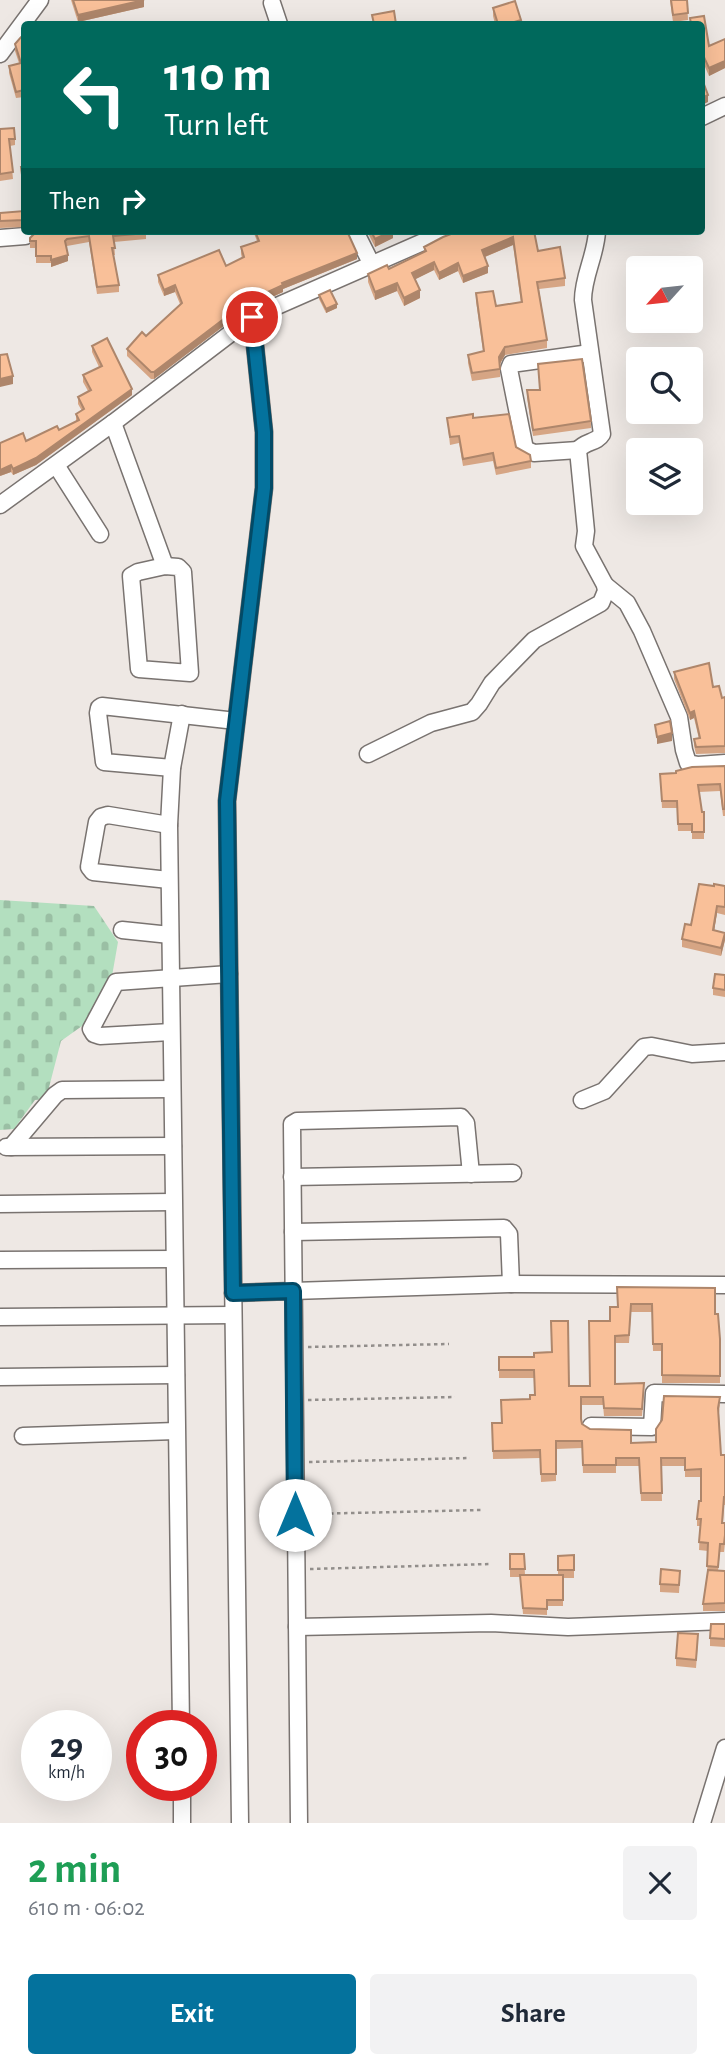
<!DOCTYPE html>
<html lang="en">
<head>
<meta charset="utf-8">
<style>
	:root { --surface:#fff; --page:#f2f2f3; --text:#1f2937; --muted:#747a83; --accent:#04729d }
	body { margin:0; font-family:"Alegreya Sans",sans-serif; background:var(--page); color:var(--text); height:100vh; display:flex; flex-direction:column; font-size:26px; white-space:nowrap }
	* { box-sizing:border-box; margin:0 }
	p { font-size:23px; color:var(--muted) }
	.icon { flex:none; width:38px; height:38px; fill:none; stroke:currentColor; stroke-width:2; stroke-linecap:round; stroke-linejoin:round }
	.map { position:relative; height:1823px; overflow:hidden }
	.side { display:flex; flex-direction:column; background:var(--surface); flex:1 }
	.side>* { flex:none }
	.guide { position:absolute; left:21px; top:21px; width:684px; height:214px; border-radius:7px; box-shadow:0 7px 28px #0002; background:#00695c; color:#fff; overflow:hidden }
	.needle { width:46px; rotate:243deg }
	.controls { position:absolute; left:626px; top:256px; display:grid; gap:14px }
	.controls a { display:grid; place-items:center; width:77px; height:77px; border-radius:7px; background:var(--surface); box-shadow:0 7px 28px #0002; font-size:35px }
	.speed { position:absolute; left:21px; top:1710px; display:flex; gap:14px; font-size:35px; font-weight:700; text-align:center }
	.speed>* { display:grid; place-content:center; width:91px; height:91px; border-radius:50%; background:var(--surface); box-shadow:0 7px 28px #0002; line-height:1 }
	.speed small { font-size:18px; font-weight:400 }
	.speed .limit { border:10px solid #d22; background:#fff; color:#111 }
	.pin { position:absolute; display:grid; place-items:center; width:60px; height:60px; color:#fff; margin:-30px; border:4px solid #fff; border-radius:50%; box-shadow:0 2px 7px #0007 }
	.me { position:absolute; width:77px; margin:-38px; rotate:0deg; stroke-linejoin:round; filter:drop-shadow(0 0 5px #0008) }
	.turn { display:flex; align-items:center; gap:24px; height:147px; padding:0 28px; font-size:32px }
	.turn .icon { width:91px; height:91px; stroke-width:2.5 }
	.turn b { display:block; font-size:49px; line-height:60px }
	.then { display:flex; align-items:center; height:66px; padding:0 28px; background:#0003; gap:14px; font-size:26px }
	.round { display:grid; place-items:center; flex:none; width:74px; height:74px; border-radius:7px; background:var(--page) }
	.summary { display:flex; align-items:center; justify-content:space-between; height:119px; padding:0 28px }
	h1 { font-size:42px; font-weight:600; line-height:52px; color:#1e9e55 }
	.cta { display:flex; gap:14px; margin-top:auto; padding:14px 28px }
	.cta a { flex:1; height:80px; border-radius:7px; background:var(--accent); color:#fff; font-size:28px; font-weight:600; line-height:80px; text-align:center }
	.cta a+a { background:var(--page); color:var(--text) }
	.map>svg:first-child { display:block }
</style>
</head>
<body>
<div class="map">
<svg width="725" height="1823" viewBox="0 0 725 1823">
	<defs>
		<pattern id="cemetery-stones" width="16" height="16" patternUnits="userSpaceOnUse" patternTransform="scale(1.75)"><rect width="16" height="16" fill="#b3dfbf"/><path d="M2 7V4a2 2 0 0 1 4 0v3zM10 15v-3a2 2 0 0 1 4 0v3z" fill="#9abfa4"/></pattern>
	</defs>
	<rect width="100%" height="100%" fill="#eee8e4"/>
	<path fill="url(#cemetery-stones)" d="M0,900L94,906L118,942L112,976L89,1021L61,1041L46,1099L35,1100L14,1129L0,1130Z"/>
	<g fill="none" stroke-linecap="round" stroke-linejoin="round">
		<defs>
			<g id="minor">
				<path d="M272,3L279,24"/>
				<path d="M0,54L40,0"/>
				<path d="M702,117L725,106"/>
				<path d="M355,231L372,265"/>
				<path d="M0,238L25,236"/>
				<path d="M113,423L165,566"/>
				<path d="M578,450L534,453L525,449L509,369L511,364L590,353"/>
				<path d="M56,465L100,534"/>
				<path d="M0,505L113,423L252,317L448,231"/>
				<path d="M165,566L178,567L183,572L190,673L139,669L131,576L138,572Z"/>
				<path d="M605,585L627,603L642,631L679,717L684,750L688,763L698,765L725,763"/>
				<path d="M368,754L431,723L472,712L479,704L492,683L534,640L601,603L606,591L605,585L584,546L586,531L578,450C585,441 597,443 602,434L583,300C583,276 596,255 597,231"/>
				<path d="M172,768L104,762L98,713L99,708L102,706L236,721"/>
				<path d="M169,825L108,815L101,817L97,822L89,867L93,872L169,880"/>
				<path d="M122,930L170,935"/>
				<path d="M171,1032L100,1036L94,1034L91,1029L116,982L229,974"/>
				<path d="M582,1100L604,1091L644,1047L652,1046L692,1054L725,1052"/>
				<path d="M6,1147L173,1146"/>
				<path d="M11,1147L55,1095L62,1090L172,1089"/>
				<path d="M292,1177L513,1173"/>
				<path d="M0,1204L173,1202"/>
				<path d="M293,1232L504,1228L509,1234L511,1284"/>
				<path d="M0,1260L174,1259"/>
				<path d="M233,1293L511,1284L725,1285"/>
				<path d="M0,1317L233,1315"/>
				<path d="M0,1377L176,1375"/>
				<path d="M591,1426L652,1427L654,1393L725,1394"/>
				<path d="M23,1436L176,1431"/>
				<path d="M297,1627L491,1623L568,1627L725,1621"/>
				<path d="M181,1726L169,825L172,768L182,714"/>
				<path d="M182,1785V1823"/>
				<path d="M240,1823L227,801L264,488V432L252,317"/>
				<path d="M299,1823L292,1124L297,1121L461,1117L466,1123L471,1174"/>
				<path d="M702,1823L725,1748"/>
			</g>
		</defs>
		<use href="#minor" stroke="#797370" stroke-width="19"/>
		<g stroke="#928e8b" stroke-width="2.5" stroke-dasharray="3.5 3.5" stroke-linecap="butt">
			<path d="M308,1347L449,1344"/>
			<path d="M308,1400L455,1397"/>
			<path d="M309,1462L470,1458"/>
			<path d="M309,1514L482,1510"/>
			<path d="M310,1569L490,1564"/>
		</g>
		<use href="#minor" stroke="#fff" stroke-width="16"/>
	</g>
	<g fill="#d6a584">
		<path d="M71,0H144V7L78,22Z"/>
		<path d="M670,0H687L688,20L673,22Z"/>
		<path d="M493,8L521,24H495L493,16Z"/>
		<path d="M704,16L709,46L725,39V68L709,76L702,60V24H690V18Z"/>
		<path d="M24,36V97L16,98L9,73V66L19,63L15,51V44Z"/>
		<path d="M0,129L15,139V145L10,146L13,179L0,181Z"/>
		<path d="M24,211V227L0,228V213Z"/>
		<path d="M33,231H146V239L114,242L115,255H113L119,285V292L97,294L89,242L67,246L66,247L68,261L51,267V263H36V248H30V238L35,233Z"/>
		<path d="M253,231H347L357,259L283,289V292L246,309L154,379H151L127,356V349L146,336L180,304L175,292L164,296L158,282V275L226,266L242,258L241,254V247L257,241Z"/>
		<path d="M369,231H393V238L375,247L369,235Z"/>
		<path d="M534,231L538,251L565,278V286L539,289L547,340V348L505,355L500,364V377L472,381L468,363V355L483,351L476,301V293L496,306L521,303L513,245L485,257L488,273L463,283L458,271L439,280L434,270L415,279L420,298L404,306L397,291L375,300L368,282V274L389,269L424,252V247Z"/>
		<path d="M319,295L337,308L326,313L319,299Z"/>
		<path d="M92,346L132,395L36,465L13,475L11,472L0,476L26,441L59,430L76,421V414L82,411L78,404V397L88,391L83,382V375L99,367L92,352Z"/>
		<path d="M527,390L591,421V428L533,436L527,397Z"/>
		<path d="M447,418H473L516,447L531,461V468L496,475L493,461L463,466L459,443L450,445Z"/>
		<path d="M674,672L713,687L722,698L725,697V753L696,754L694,746V739H699L694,718L690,720L674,679Z"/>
		<path d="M725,766V816H723L720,791L699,792L702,812H704V839H692V831H678L677,808H662L660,774L676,773Z"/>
		<path d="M714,886H725V915L717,913L714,931L725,940L721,956L682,947V939Z"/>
		<path d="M725,975V997L713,995V988Z"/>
		<path d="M617,1287L715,1314L720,1339V1383H662V1351H653L652,1312H631L629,1343H615V1384L644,1391L642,1416H604L603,1405H581V1419L582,1424L590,1429L631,1443L656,1442L720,1404L719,1413L721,1455H725V1505H724L723,1523H725V1543L724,1552H720L718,1571H725V1611H703V1604L707,1574L708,1551L699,1550L700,1526H697V1519L701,1501V1477H685V1466H661L662,1501H641L639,1466H616V1473H583L582,1448L556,1449V1481L541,1482L540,1458L493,1459L492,1423H502L534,1395V1378H499V1357H534L569,1386H589L610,1321L618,1307Z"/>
		<path d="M510,1554H524L525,1575H558V1556L574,1555V1578H563V1606H547V1615L523,1614L520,1577H510Z"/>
		<path d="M680,1578L679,1593L660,1592V1584Z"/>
		<path d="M725,1624V1647L710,1646V1638Z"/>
		<path d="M698,1642L696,1668L676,1666V1658Z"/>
	</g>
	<g fill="#ae866b">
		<path d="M144,0V7L78,22V15Z"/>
		<path d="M521,20V24H511V23Z"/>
		<path d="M725,54V68L709,76V68Z"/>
		<path d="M708,95V102L702,105V98Z"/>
		<path d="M392,231H393V238L375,247V239Z"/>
		<path d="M513,237V245L482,258V250Z"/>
		<path d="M357,253V259L283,289V292L246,309L154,379V372L246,302L282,283Z"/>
		<path d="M68,255V261L51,267V260Z"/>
		<path d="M434,262V270L412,281V273Z"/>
		<path d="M458,263V271L439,280V273Z"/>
		<path d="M488,266V273L463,283V276Z"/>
		<path d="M397,283V291L375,300V292Z"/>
		<path d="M175,285V292L164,296V290Z"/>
		<path d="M420,290V298L404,306V298Z"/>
		<path d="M337,304V308L326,313V309Z"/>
		<path d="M505,347V355L499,365V357Z"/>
		<path d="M13,376V384L0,387V379Z"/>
		<path d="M132,389V395L36,465L13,475V469Z"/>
		<path d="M11,465V472L0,476V470Z"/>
		<path d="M694,711V718L690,720V713Z"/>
		<path d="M672,733V741L657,744V737Z"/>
		<path d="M717,906V913L713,938V930Z"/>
		<path d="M725,933V940L721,956V948Z"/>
	</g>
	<g fill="#f9c099" stroke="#ae866b" stroke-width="2">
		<path d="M73,0H144L78,15Z"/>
		<path d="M671,0H687L688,13L673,15Z"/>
		<path d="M515,1L521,20L511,23V24H498L493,8Z"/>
		<path d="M394,11L396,24H374L372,15Z"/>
		<path d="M704,16L709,46L725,39V61L709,68L702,53V24H691L690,18Z"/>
		<path d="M24,36V90L16,92L9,66L21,63L15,44L21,37Z"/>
		<path d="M702,79L708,95L702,98Z"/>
		<path d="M14,128L15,139H9L13,172L0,174V129Z"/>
		<path d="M21,167H24V190Z"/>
		<path d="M24,211V220L0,221V213Z"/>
		<path d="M35,231H146V233L113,236L115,248H112L119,285L97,287L89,236L67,239L65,241L68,255L51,260V256H36V241H30V238L35,233Z"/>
		<path d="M255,231H347L357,253L282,283L283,285L246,302L154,372H151L127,349L142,332L146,336L182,303L175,285L164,290L158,275L219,250L226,266L244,257L241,247L259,241Z"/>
		<path d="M371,231H392L375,239Z"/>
		<path d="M459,231H534L538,251L560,247L565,278L537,282L547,340L505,347L499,357L500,369L472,373L468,355L484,351L476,293L493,291L496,306L522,302L513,237L482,250L488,266L463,276L458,263L439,273L434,262L412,273L420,290L404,298L397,283L375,292L368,274L387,265L389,269L426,251L424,247L443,237Z"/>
		<path d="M330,290L337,304L326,309L319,295Z"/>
		<path d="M107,338L132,389L36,458L13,469L11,465L0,470V443L23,433L26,441L57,426L59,430L79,420L76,414L84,409L78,397L91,390L83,375L102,366L92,346Z"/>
		<path d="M7,354L13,376L0,379V355Z"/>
		<path d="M582,359L591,421L533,430L527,390H540L538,364Z"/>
		<path d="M473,414V418L509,414L516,447L530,455L531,461L496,468L493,453L463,459L459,436L450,437L447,418Z"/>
		<path d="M709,663L713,687L719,686L722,698L725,697V746L696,747L694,739L700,738L694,711L690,713L674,672Z"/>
		<path d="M670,721L672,733L657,737L655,725Z"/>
		<path d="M725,766V809H723L720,784L698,785L702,812H704V832H692V824H678L677,801H662L660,774L676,773V771L692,767Z"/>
		<path d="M699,884L714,886V884L725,886V907L717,906L713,930L725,933L721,948L682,939L685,924L691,925Z"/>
		<path d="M715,974L725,975V990L713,988Z"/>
		<path d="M617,1287L715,1288V1314H718L720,1339V1376L662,1375V1344H653L652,1304H631L629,1335L615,1336V1384L644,1383L642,1409L604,1408L603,1397H581V1419L582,1424L590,1429L631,1430V1443L656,1442V1429L662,1420L664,1396L720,1397L718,1408L721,1455H725V1497H724L722,1523H725V1535L724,1544H720L718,1567L707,1566L708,1543L699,1542L701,1519H697L699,1501H701V1469L685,1470V1458H661L662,1493H641L639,1458H616V1465H583L582,1441H556V1474H541L540,1450L493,1451L492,1423H502L501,1400L530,1399V1395H535L534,1370H499V1357H534V1353L552,1352L551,1321H568L569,1386H590L589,1321H610V1307H618Z"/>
		<path d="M510,1554H524L525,1569H510Z"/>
		<path d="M574,1555V1570H558V1556Z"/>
		<path d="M661,1569L680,1571L679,1585L660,1584Z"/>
		<path d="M708,1570L725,1571V1603L703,1604Z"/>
		<path d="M520,1575H563V1600H547V1609L523,1608Z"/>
		<path d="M711,1624H725V1639L710,1638Z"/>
		<path d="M678,1633L698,1634L696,1660L676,1658Z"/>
	</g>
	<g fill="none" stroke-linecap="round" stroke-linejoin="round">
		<defs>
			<path id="route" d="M252,317L264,432V488L227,801L233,1293L293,1291L295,1515"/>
		</defs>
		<use href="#route" stroke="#034a66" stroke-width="18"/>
		<use href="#route" stroke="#04729d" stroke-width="12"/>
	</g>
</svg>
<div class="controls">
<a><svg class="needle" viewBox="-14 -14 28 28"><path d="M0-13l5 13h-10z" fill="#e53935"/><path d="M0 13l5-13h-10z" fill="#747a83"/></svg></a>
<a><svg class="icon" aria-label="search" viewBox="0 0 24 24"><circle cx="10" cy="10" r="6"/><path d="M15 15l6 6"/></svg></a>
<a><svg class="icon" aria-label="layers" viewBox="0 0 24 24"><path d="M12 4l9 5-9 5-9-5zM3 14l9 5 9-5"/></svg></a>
</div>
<div class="speed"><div>29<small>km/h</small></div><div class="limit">30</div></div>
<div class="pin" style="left:252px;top:317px;background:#d93025"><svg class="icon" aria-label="arrive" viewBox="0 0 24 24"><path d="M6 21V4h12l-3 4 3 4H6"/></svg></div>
<svg class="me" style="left:295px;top:1515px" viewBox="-20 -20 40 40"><circle r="19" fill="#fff"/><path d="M0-13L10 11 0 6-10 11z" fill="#04729d"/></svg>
<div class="guide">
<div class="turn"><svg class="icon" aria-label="left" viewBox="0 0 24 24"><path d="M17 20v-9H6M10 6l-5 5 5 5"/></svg><div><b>110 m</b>Turn left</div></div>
<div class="then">Then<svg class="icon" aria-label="right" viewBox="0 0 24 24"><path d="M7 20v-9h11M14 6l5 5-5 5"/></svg></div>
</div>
</div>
<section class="side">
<div class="summary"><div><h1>2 min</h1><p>610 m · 06:02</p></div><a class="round"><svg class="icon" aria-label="close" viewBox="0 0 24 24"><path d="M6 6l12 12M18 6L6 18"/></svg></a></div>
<div class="cta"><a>Exit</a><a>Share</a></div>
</section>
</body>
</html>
